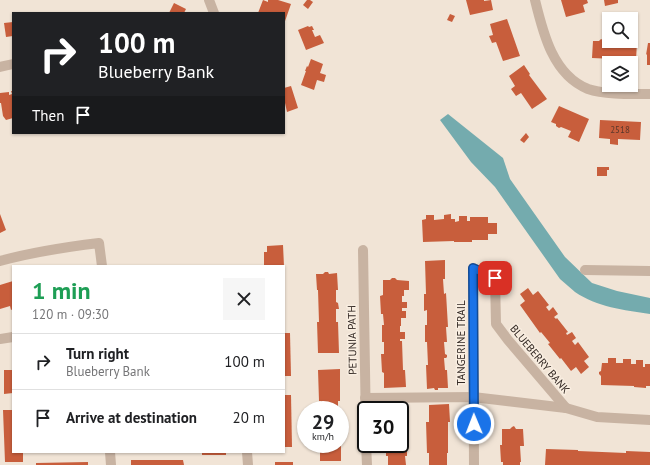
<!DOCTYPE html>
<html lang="en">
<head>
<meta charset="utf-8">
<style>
	:root { --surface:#fff; --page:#f6f6f6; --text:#202124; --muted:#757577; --line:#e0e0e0 }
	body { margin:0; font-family:"PT Sans",sans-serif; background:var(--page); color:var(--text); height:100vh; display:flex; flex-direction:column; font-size:15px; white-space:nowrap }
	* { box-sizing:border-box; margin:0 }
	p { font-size:13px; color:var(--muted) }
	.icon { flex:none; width:22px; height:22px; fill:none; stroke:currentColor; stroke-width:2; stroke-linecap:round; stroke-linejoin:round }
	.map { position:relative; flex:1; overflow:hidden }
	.side { position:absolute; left:12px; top:265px; width:273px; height:188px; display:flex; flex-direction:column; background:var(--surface); border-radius:0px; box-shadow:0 1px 3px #0004 }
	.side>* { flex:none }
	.guide { position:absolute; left:12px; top:12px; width:273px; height:122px; border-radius:0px; box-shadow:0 1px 3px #0004; background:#202124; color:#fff; overflow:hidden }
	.buttons { position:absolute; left:602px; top:12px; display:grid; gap:8px }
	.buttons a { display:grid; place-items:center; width:36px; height:36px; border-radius:0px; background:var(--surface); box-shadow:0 1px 3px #0004; font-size:20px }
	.speed { position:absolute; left:297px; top:401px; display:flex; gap:8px; font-size:20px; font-weight:700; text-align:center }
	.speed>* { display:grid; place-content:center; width:52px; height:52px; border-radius:50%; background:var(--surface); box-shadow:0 1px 3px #0004; line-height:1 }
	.speed small { font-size:10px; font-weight:400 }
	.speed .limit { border:2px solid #111; border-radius:6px; background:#fff; color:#111 }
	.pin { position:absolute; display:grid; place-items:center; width:34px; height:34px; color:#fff; margin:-17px; border-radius:8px; box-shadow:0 2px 6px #0006 }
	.me { position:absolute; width:44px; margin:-22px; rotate:359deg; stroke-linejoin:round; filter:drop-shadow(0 0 3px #0008) }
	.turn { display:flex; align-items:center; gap:14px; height:84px; padding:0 20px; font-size:18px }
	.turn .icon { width:52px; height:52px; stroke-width:2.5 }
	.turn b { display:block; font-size:28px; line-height:34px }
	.then { display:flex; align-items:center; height:38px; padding:0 20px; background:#0003; gap:8px; font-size:15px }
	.round { display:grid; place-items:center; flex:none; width:42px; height:42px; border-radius:0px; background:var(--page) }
	.summary { display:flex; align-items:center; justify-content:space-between; height:68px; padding:0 20px }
	h1 { font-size:24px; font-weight:600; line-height:30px; color:#1e9e55 }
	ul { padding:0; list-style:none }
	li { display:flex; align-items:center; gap:12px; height:56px; padding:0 20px; border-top:1px solid var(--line) }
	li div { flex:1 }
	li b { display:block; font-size:15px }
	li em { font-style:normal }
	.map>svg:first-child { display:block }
</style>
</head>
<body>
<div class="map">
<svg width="650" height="465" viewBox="0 0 650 465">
	<rect width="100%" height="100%" fill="#f1e4d6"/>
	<path fill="#74abae" d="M448,114L503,158L510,179L565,257L592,283L617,291L650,298V314C624,310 597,307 575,292C570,288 565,283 560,279L495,187L471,162L440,120Z"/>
	<g fill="#c85e3c">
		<path d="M263,0L268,2V0H278L291,4L284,24V13H258Z"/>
		<path d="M307,0H310L313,2L308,9L303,5Z"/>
		<path d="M466,0H484V1L491,0L493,10L470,15Z"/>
		<path d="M561,0H587L588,3L583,5L585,12L566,17Z"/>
		<path d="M604,0H618V3L605,6Z"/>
		<path d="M174,3L186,9L184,13H169Z"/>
		<path d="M450,14L455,16L452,22L447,20Z"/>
		<path d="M507,19L520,56L503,61L496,42L492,43L489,36L493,35L490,24Z"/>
		<path d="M13,22V36L6,37L4,23Z"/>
		<path d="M308,26L309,27L312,26L314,30H312L315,37L320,35L324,43L306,50L298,30Z"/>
		<path d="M601,39L603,40L604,41L637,42L636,60L592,58L593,41H599Z"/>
		<path d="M648,43H650V65H647V54L646,55Z"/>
		<path d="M311,59L323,64L320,73L326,75L324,82L317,80L314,90L301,85L306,71H305L307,66L308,67Z"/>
		<path d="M524,65L530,74L529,75L547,99L532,109L521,93L516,96L511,89L515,86L509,76Z"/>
		<path d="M291,86L298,108L287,112L285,103L284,104V88Z"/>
		<path d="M11,91H13V118L6,120L3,116L1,103H0V93L9,92V95L12,94Z"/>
		<path d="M559,106L589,119L579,142L568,137L571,131L561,127L559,128L556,126V124L551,122Z"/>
		<path d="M600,120L641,122L640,140L618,139V145L610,144V139L599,138Z"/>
		<path d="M526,133L529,137L524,143L520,140Z"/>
		<path d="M597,167H609V170H607V176H597Z"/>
		<path d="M0,214L6,230L0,233Z"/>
		<path d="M451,214V219H455V222L459,221V216H467V221H470V217H488V223H497V234H488V240H472V242H454V241L423,242L422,220L426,219V215H434V220L444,219V215Z"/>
		<path d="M283,245L284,266H264V252H267V246Z"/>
		<path d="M445,260V279H443L444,294L446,293L448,327H446L447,342H444L445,354L447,355V357L446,358H444L445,370H447L448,388H438V390H435L434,388L427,389L426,365H428L427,342H425V325H427V310L424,311V294H426L425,261Z"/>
		<path d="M325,272H328L329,274L337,273L338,290H336V302L338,303L339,309H336V322H338L339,353H318L317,322H319L318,290H317L316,274H323Z"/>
		<path d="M392,278H395L397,280L409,281V290H404V296H402V302H407V308H402V311H406V318H401V326H400V332H405V339H400V341H402L403,370H405L406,387L384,388V373L382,372L381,354H384V342H382V325H384L383,314H381L380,296L383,295V280H390Z"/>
		<path d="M13,281V309L11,310L10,306L0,309V285Z"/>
		<path d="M528,288L533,295L538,291L549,305L546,307L549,311L553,307L558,314L554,317L556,319L557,318L568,332L566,333L567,335L572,332L576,338L572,341L575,345L578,342L589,357L584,361L589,367L581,374L576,367L571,371L561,358L560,359L548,344L550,343L541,332L540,333L520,305L525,301L520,294Z"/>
		<path d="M284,333H290L291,376H284Z"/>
		<path d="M608,358H616V363H623V359H631V364H636V360H643V367H645V364H650V386H646V388L634,387V386L601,385V376L599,374V372L601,371L602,363H608Z"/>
		<path d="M340,369V401H338V410H321V401H319L318,370Z"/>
		<path d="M4,370H13V393L4,394Z"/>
		<path d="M284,395H291L292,447H284Z"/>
		<path d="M449,404L450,422H448V453H447V465H429V453H427L426,422H429V405Z"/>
		<path d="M3,410H13V452H23V462H5Z"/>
		<path d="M400,410H404V425H407V456H405L406,465H388V456H386V444H400Z"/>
		<path d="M514,426L516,429H523L524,446H520L521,462H520V465H503V462H501L500,445H502V429H510L512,427Z"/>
		<rect x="320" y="444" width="21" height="17"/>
		<path d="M546,449L578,450V451L626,453V451L650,452V465H545Z"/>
		<rect x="202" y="452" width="24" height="3"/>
		<path d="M131,460H183L184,465H131Z"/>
		<path d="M88,462V465H36V463Z"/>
		<rect x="275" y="462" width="18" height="3"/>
	</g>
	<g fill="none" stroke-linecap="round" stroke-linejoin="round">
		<g stroke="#c8b3a2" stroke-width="10">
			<path d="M209,0L214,13"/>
			<path d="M535,0C543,33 553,75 588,89C605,95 632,94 650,94"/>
			<path d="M0,67L13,64"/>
			<path d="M363,250L366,429"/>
			<path d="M0,261C33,252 66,247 99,243L102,266"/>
			<path d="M585,270L650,271"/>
			<path d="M0,339L13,337"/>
			<path d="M365,398L473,397L566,408L597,417L650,420"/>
			<path d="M366,444L367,465"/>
			<path d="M110,452L111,465"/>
			<path d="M247,452L248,465"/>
			<path d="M474,465L473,268L495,278L496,324L508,340L566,408"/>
		</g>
	</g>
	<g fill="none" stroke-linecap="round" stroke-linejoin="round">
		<defs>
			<path id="route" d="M474,424L473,268L495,278"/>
		</defs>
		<use href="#route" stroke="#114b97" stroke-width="10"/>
		<use href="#route" stroke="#1a73e8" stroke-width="7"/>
	</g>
	<g text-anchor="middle" stroke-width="3" stroke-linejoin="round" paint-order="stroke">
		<g font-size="9" fill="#58362a">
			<text x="620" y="133">2518</text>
		</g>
		<g font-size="11" fill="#332924" stroke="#f9eee1">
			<text transform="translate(352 340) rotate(-91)" y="4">PETUNIA PATH</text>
			<text transform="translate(461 343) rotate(-90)" y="4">TANGERINE TRAIL</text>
			<text transform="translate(540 359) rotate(50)" y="4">BLUEBERRY BANK</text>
		</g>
	</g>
</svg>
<div class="buttons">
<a><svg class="icon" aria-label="search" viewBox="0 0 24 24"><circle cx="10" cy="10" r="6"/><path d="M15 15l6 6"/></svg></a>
<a><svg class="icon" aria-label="layers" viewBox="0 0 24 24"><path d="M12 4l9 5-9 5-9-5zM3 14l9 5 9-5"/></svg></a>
</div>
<div class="speed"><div>29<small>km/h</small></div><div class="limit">30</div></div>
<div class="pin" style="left:495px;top:278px;background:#d93025"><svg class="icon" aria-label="arrive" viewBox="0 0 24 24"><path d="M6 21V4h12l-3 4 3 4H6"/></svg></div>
<svg class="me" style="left:474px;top:424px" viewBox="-20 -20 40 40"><circle r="17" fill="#1a73e8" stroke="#fff" stroke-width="3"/><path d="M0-11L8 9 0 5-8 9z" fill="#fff"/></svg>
<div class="guide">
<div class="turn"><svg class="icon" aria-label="right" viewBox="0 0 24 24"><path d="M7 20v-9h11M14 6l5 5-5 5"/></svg><div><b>100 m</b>Blueberry Bank</div></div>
<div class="then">Then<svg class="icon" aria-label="arrive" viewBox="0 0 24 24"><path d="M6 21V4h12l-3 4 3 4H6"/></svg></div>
</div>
<section class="side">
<div class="summary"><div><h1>1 min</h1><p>120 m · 09:30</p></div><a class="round"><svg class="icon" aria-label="close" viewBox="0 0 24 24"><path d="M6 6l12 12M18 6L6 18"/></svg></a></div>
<ul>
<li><svg class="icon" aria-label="right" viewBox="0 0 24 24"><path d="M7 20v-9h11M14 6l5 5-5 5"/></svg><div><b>Turn right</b><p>Blueberry Bank</p></div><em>100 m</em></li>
<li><svg class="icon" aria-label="arrive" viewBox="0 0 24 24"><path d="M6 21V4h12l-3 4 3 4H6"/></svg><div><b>Arrive at destination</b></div><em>20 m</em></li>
</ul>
</section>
</div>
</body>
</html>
